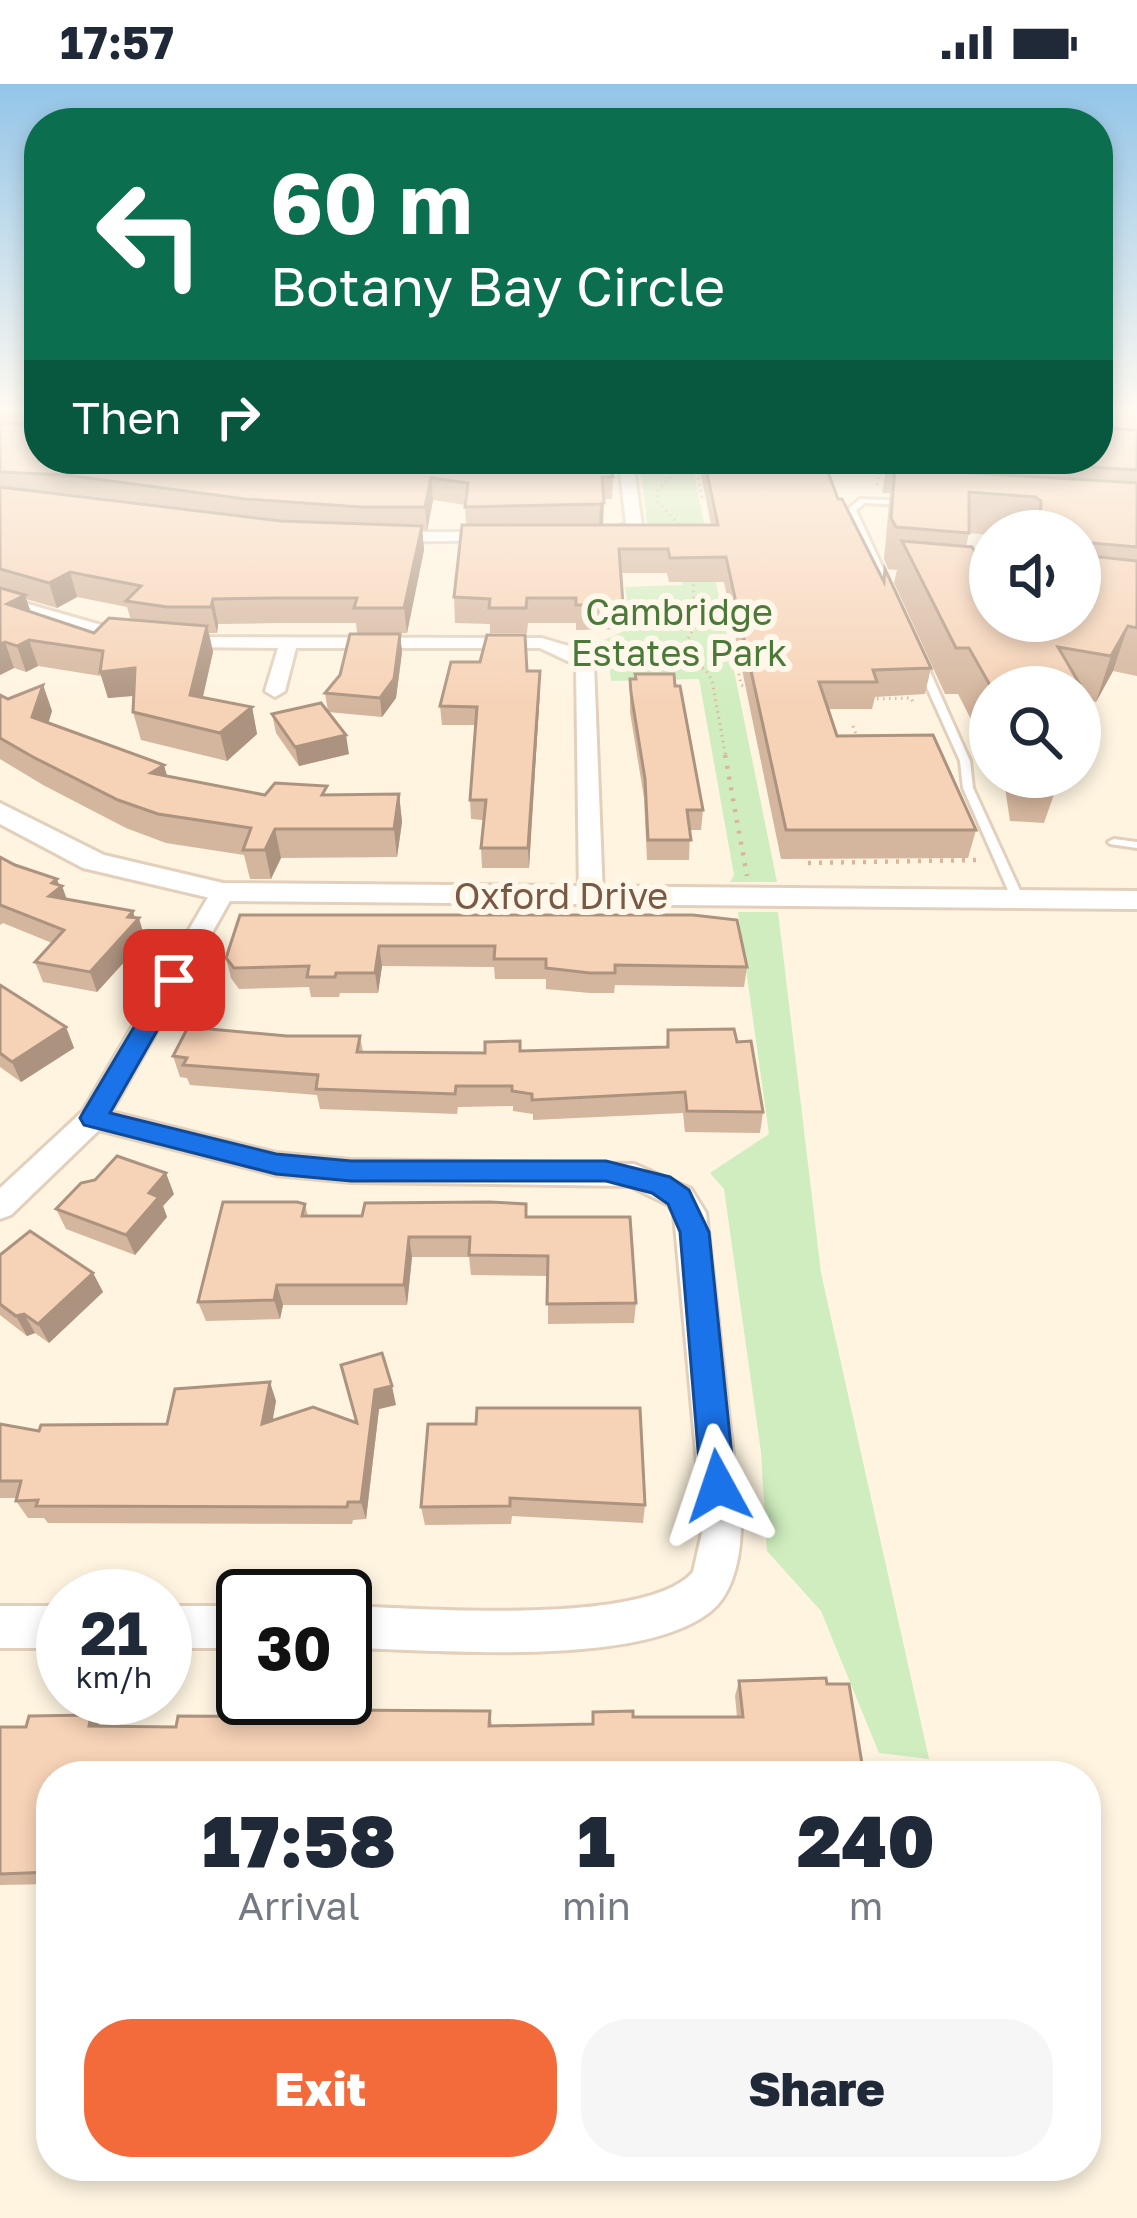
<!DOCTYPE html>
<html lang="en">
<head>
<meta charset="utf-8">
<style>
	:root { --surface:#fff; --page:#f6f6f7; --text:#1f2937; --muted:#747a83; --accent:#f36b3a }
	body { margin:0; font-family:"Golos Text",sans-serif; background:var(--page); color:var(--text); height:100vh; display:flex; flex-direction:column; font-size:45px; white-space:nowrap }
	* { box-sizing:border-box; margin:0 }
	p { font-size:39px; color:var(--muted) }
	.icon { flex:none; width:66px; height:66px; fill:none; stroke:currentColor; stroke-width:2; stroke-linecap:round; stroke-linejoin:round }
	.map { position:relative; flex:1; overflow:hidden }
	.side { position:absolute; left:36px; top:1677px; width:1065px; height:420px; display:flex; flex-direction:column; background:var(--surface); border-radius:48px; box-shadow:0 6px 18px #0003 }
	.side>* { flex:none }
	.top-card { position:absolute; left:24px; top:24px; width:1089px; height:366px; border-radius:48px; box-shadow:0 6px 18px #0003; background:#0b6e4f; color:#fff; overflow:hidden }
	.buttons { position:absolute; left:969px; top:426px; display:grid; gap:24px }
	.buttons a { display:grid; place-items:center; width:132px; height:132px; border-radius:50%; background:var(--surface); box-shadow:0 6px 18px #0003; font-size:60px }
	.speed { position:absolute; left:36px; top:1485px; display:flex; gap:24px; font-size:60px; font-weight:700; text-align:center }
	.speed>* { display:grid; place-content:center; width:156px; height:156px; border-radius:50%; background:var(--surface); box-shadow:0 6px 18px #0003; line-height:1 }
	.speed small { font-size:30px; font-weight:400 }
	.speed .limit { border:6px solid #111; border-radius:18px; background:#fff; color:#111 }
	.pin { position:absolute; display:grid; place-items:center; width:102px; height:102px; color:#fff; margin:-51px; border-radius:24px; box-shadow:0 6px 18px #0006 }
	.me { position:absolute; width:132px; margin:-66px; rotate:355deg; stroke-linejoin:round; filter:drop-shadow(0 0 9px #0008) }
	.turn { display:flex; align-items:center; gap:42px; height:252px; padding:0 48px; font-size:54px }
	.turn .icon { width:156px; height:156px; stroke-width:2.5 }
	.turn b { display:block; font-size:84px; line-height:102px }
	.then { display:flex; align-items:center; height:114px; padding:0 48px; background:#0003; gap:24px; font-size:45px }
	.eta { display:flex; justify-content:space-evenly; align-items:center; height:204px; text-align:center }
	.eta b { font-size:72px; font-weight:800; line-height:84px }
	.action { display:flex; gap:24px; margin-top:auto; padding:24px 48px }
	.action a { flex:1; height:138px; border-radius:48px; background:var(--accent); color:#fff; font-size:48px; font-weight:800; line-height:138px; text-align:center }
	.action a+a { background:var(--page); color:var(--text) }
	.status { display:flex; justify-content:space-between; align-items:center; height:84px; padding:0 60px; background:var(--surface); direction:ltr }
	.status svg { height:33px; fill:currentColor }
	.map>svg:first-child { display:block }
</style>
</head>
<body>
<div class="status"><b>17:57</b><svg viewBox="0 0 49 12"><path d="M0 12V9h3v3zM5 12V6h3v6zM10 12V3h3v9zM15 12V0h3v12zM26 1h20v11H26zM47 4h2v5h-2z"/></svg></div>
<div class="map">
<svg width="1137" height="2134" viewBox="0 0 1137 2134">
	<rect width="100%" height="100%" fill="#fef4e0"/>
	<g fill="#cfedbe">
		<path d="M665,375H691L777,798H730L734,791L699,595L611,597L609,576L597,559L631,544L625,503L682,501L681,467L668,444L647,440L641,384Z"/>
		<path d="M738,828H778L821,1189L929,1675L879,1669L821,1527L767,1467L761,1368L724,1105L710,1089L769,1050Z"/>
	</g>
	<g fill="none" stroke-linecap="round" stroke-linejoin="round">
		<defs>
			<g id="service">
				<path d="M860,415L909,417L913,419L909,421L865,419L856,426L896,513L895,515L888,513L848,425Z"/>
				<path d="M918,577L926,579L970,677L973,704L1023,813L1021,816H1013L1011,813L963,704L960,677L916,579Z"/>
				<path d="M1114,755L1137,758V764L1110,760L1108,758Z"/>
			</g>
			<g id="minor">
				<path d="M601,375H619L634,385L642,441C629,455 610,459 591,456V450L626,440L620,387Z"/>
				<path d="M501,448L507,450V456L381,458L373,453L381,448Z"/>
				<path d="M0,512L115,545L173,553L542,554L582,566L594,580L603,812L591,819L579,812L576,581L540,564H296L285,607L275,613L265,607L278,564L173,563L113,555L0,522Z"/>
				<path d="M223,801L235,808L111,1028L276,1069L351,1076L634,1080L691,1105L706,1129L741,1444C740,1473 734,1509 710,1528C637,1585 436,1565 345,1564V1522C420,1524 645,1543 693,1488L703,1444L674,1130L669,1121L630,1102L351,1098L276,1091L99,1046L11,1131L0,1135V1104L83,1027L211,808Z"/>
				<rect x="0" y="1522" width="63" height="42"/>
				<rect x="165" y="1522" width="78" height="42"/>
			</g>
			<path id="tertiary" d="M0,719L104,771L223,799L1137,807V825L223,817L83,784L0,740Z"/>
		</defs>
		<use href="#service" stroke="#e3d0bc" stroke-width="6"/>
		<use href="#minor" stroke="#e3d0bc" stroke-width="6"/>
		<use href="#tertiary" stroke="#e3d0bc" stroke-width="6"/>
		<g stroke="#dbb599" stroke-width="3" stroke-dasharray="1.5 4.5" stroke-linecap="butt">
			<path d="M674,375L670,394L658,405V418L685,447"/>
			<path d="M826,392L830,375"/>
			<path d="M709,393H698L702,413L711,415"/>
			<path d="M877,401L881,375"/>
			<path d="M964,462L990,464"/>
			<path d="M744,566L735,570L741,601L751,605"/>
			<path d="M675,571L705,585L712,596L726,674"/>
			<path d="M607,579L653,576L682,566L695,542L693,496"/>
			<path d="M871,615L911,614L914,620"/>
			<path d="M853,642L858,656"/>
		</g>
		<g stroke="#dbb599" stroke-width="4.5" stroke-dasharray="3 8" stroke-linecap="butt">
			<path d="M725,671L747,792"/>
			<path d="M808,779L978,776"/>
		</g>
		<use href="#service" fill="#fff" fill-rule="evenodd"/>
		<use href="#minor" fill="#fff" fill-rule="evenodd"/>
		<use href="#tertiary" fill="#fff" fill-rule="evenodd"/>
	</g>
	<g fill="#d4b59d" fill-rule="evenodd">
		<path d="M0,329H39L613,393L612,415H603V441H711L698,375H824L838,415L883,496L885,485L931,584L925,610L875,613L872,625H828L837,652L976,746L968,774L781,775L724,498H669L667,489H621L623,520V545L576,546V539H528L527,549H490V540L455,539L454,513L466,441L465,421L433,416L427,447H422L424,466L407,549H357L356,539H282L218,540L217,549H209L213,568L203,613L252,623L257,650L227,677L141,656L133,628L134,612L108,614L101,592L38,582L26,588L14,584L0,591ZM77,513L127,523L131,536L94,549L31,528L26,515L57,524Z"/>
		<path d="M1137,346V592L1113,587L1096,618L1080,615V603H990V681L982,657L958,610H945L894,499L897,486L888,485L884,475L890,409H882L888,375H1098ZM990,447H1080V537H990L966,463L969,449L990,451Z"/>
		<path d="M400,550L402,568L396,614L382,633L328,628L349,670L299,682L276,649L272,630L328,628L325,609Z"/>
		<path d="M527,587H540V605L529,784H482L481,764L484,736L471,735L470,716L476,641H442L440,622Z"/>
		<path d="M630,595L703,726L701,746H690L689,776H647L644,714L630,628Z"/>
		<path d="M43,601L52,627L48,638L167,692L265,711L399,710L402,738L397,773L281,774L271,795H250L244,771L166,759L126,744L43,701L0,675V611L8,615Z"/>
		<path d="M994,693H1066L1064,699H1058L1044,739L1010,737L1004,697H995Z"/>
		<path d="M0,773L62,802L67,815L135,834L145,855L97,908L43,898L35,878L52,859L3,839L0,841Z"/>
		<path d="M240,831L747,883L744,903L615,901L614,909H590L546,905V895H495L494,883L382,882L378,909H340L339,913H311L309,903L239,905L231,894L226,874Z"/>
		<path d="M0,901L66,943L74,964L21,998L0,983Z"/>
		<path d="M668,946L737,958L763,1028L760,1049L685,1048L683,1029L533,1036V1030L513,1027V1022L458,1023L457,1030L320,1025L317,1011L190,1001L187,994L180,993L173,972L287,952H360L363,968L485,969L666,963Z"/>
		<path d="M174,1110L163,1122L167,1133L135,1171L66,1145L56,1125Z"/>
		<path d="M305,1120L308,1132L527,1133L636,1219L634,1239L548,1240V1192L471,1191L469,1173H412L407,1221H283L280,1235L206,1237L198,1218Z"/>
		<path d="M0,1171L93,1189L103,1208L49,1259L35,1249L27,1252L0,1231Z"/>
		<path d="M341,1281L396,1321L379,1325L366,1435L353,1436L352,1440L48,1439L44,1434H28L16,1417V1414H0V1340L39,1347L167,1340L276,1317L272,1336L357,1339Z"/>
		<path d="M428,1340L645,1421L643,1439L512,1432L511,1440L425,1441L421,1423Z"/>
		<path d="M739,1597L827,1600L864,1692H51V1800L0,1801V1643H26L91,1631L101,1642L176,1643L330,1633L490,1627L492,1642L592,1640L633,1633H737L735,1612Z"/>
	</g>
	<g fill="#ac937f">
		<path d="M431,394L433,416L427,447L425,423Z"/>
		<path d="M604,419L603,442L599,444L600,420Z"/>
		<path d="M422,442L424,466L407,549L404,524Z"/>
		<path d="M70,488L77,513L57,524L49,499Z"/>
		<path d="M25,511L33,536L7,520Z"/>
		<path d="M213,515L218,540L217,549L211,523Z"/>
		<path d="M207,542L213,568L197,638L190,611Z"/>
		<path d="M1128,542L1113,587L1096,618L1111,572Z"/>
		<path d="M400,550L402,568L396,614L382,633L380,614Z"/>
		<path d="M29,556L38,582L26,588L17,562Z"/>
		<path d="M5,558L14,584L0,591V560Z"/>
		<path d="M135,584L142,611L108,614L100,588Z"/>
		<path d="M540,587V605L529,784L528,764Z"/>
		<path d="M43,601L52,627L42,660L32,633Z"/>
		<path d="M252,623L257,650L227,677L220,649Z"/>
		<path d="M346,651L349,670L299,682L295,663Z"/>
		<path d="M164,681L172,709L151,689Z"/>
		<path d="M399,710L402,738L397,773L394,745Z"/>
		<path d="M275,745L281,774L271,795L265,766Z"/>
		<path d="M57,795L60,804L62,802L69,822L49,812L52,799Z"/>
		<path d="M133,827L136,838L139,834L145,855L97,908L90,888Z"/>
		<path d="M379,862L382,882L378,909L375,889Z"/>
		<path d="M66,943L74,964L21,998L12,978Z"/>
		<path d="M166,1089L174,1110L163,1122L167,1133L135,1171L126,1151L149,1109Z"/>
		<path d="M409,1153L412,1173L407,1221L404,1201Z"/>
		<path d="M93,1189L103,1208L49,1259L38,1240Z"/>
		<path d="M277,1201L283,1221L280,1235L274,1216Z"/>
		<path d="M24,1230L35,1249L27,1252L16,1232Z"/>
		<path d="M270,1298L276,1317L269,1358L262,1340Z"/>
		<path d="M392,1302L396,1321L379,1325L366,1435L361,1418L375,1306Z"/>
		<path d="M91,1631L104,1646L89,1642Z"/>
	</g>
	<g fill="#f6d2b6" stroke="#ac937f" stroke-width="3">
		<path d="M34,329H39V375H609L613,393H602L604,419L600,420L465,423L468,399L431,394L425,423H361L245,415L66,391L0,388V340L36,339Z"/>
		<path d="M1098,344L1137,346V386L966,375H1098Z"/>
		<path d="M704,375H823L838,415H842L884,498L885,485L931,584L873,586L877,598H819L837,652L933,651L976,746H786L726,473L670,474L668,465H619L623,520L576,521V514H527L526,524H489L490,515L454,513L462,441H718Z"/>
		<path d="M895,384L1137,399V463L1093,459L1090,472L1137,477V544L1128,542L1111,572L1058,563L1079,599H1075L1077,603H991L969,564H956L902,457L972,463L990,492V537H1080V504H1082L1080,502V447H1040L1041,417L1035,413L969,408V449L896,443L891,434Z"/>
		<path d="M0,403L281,437L422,442L404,524H354L357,514H278L213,515L211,523H167L126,517L141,502L70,488L49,499L0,485Z"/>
		<path d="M0,504L25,511L7,520L94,549L109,534L207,542L190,611L252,623L220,649L133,628L135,584L100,588L103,567L29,556L17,562L5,558L0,560Z"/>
		<path d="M350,550H400L394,595L380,614L325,609L340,591Z"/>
		<path d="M487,551H525L527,587H540L528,764H481L486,716H470L477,623L440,622L451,578H480Z"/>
		<path d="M635,590H674L675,602H680L703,726H687L691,756H648L645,695L631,609L630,595H636Z"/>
		<path d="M43,601L32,633L164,681L151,689L265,711L275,699L327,702L322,711L399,710L394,745H275L265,766H243L251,744L158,730L118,716L33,673L0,654V611L8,615Z"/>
		<path d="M321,619L346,651L295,663L272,630Z"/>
		<path d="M0,773L15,781L57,795L52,799L62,802L49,812L133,827L128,833L139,834L90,888L35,878L64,846L0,821Z"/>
		<path d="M240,831H693L737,836L747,883L615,881V889H590L546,884V875H494L495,862H379L375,889H336L335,893H307L309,882L234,884L226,874Z"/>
		<path d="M0,901L66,943L12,978L0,969Z"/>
		<path d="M188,943L287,952H360L357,968L485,969V958L520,957V967L668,963V946L734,945L737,958L751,957L763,1028L687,1027L685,1008L532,1016V1010L512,1007V1002H456L455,1010L316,1005L318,991L183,981L187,974L173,972Z"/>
		<path d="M117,1072L166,1089L149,1109L159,1113L126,1151L56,1125L81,1099L95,1096Z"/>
		<path d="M223,1118H297L305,1120L302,1132H362L365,1119L490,1118L526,1120V1133H630L636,1219L547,1220L548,1172L469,1171L470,1153H409L404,1201H277L274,1216L198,1218Z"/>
		<path d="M30,1147L93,1189L38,1240L24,1230L16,1232L0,1220V1171Z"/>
		<path d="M382,1269L392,1302L375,1306L361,1418H348L347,1423L36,1422L38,1416L16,1417L21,1397H0V1340L39,1347L41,1341L167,1340L175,1305L270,1298L262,1340L313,1323L357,1339L341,1281Z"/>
		<path d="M477,1324H640L645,1421L510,1414V1422L421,1423L428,1340H476Z"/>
		<path d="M826,1594L827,1600H849L864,1692H51V1788L0,1790V1643H26L29,1632L91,1631L89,1642L176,1643L178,1632L330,1633L331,1626L490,1627L489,1642L593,1640V1628L633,1627V1633H743L739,1597Z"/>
	</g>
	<linearGradient id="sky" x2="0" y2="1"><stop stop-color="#93c5e8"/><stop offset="0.52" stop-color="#fffaf1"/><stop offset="1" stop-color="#fffaf1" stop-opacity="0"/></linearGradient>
	<rect width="1137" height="627" fill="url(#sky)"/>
	<path fill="#1a73e8" stroke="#114b97" stroke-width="3" d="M174,889L186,896L110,1029L276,1070L351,1077H606L670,1093L689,1106L709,1148L735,1402L730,1413L718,1417L706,1413L701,1402L680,1148L668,1120L652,1109L606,1097H351L276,1090L84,1041L80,1034L84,1027L162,896Z"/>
	<g text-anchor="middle" stroke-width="12" stroke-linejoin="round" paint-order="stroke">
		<g font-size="36" fill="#4a793a" stroke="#fff7e9">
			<text x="679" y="541">Cambridge<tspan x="679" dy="41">Estates Park</tspan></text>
		</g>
		<g font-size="36" fill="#775945" stroke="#fff7e9">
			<text x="561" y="825">Oxford Drive</text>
		</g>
	</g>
</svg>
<div class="buttons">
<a><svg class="icon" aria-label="sound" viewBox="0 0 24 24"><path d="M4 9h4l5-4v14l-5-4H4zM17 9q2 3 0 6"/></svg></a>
<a><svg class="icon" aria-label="search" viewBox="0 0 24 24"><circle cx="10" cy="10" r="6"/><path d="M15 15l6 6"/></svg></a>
</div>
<div class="speed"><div>21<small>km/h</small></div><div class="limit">30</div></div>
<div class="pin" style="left:174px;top:896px;background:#d93025"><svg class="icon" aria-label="arrive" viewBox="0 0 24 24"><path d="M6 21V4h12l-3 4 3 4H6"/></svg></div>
<svg class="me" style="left:718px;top:1402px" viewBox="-20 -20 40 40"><path d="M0-17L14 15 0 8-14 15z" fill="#1a73e8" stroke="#fff" stroke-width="4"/></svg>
<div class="top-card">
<div class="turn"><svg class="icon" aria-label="left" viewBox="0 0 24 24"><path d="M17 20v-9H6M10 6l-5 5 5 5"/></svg><div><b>60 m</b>Botany Bay Circle</div></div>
<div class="then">Then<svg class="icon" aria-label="right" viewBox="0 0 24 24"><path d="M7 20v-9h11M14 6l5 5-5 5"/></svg></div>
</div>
<section class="side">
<div class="eta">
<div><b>17:58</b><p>Arrival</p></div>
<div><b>1</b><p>min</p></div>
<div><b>240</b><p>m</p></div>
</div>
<div class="action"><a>Exit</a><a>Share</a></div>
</section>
</div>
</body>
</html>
